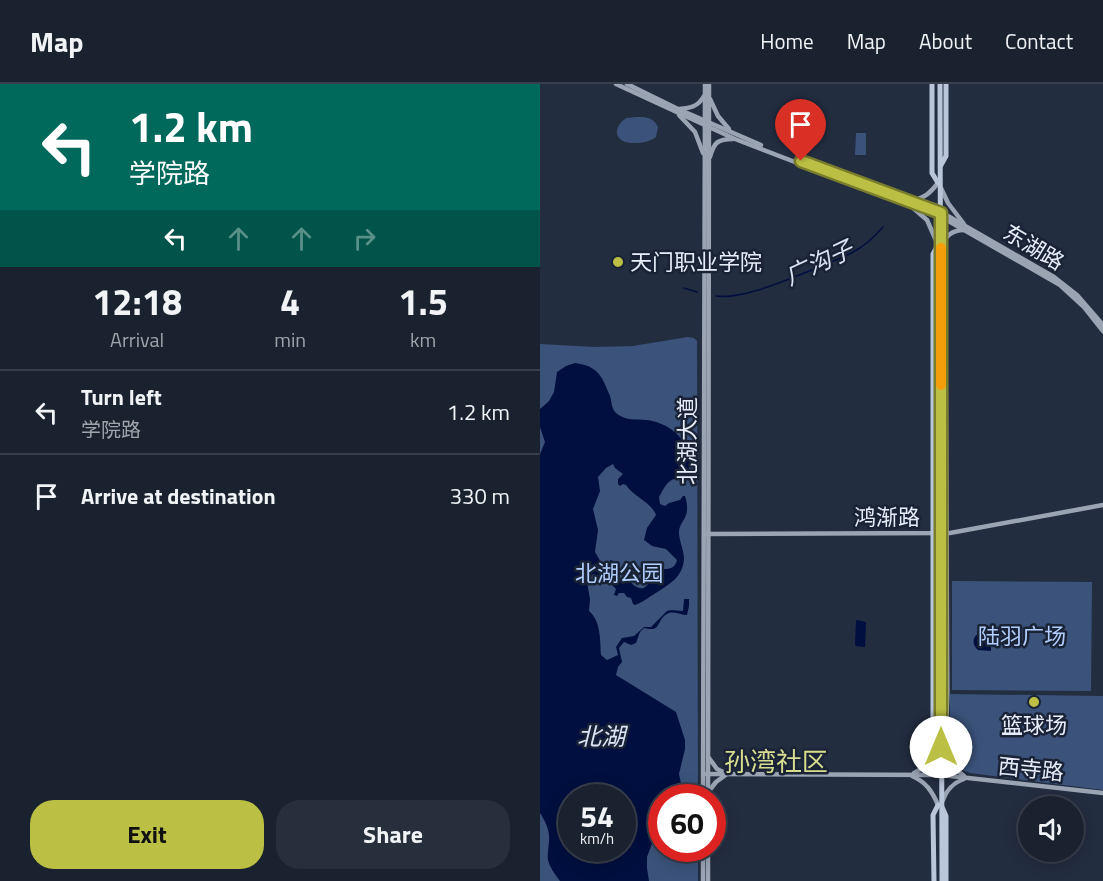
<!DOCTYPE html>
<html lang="en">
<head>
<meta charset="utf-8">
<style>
	:root { --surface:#1a2230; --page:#272f3c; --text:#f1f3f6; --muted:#9fa4ab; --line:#383f4c; --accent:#bbc044 }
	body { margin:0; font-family:"Titillium Web","Noto Sans SC",sans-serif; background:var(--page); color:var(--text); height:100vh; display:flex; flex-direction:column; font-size:22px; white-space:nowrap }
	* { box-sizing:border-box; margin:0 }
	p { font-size:20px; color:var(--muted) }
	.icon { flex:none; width:33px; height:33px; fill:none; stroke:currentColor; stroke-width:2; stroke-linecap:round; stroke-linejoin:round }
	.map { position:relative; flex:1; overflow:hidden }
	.drawer { display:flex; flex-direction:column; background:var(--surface); width:540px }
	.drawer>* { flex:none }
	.hud { background:#00695c; color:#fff; overflow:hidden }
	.buttons { position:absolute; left:478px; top:712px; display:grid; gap:12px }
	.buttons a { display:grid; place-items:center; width:66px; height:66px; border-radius:50%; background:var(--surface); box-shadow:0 3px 15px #0003,0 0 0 2px var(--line); font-size:30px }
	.speed { position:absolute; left:18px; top:700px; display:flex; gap:12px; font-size:30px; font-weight:700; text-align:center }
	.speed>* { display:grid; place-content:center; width:78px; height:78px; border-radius:50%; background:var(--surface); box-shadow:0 3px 15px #0003,0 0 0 2px var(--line); line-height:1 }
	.speed small { font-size:15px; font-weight:400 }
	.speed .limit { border:9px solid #d22; background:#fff; color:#111 }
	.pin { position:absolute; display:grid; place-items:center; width:51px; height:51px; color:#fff; margin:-62px -26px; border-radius:50% 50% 50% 0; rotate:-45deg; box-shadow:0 0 6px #0007 }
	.pin .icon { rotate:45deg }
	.me { position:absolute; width:66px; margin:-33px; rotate:0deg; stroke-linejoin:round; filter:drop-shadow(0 0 4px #0008) }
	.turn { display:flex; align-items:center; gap:21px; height:126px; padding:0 30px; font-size:27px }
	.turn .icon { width:78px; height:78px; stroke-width:2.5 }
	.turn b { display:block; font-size:42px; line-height:51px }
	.lanes { display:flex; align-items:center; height:57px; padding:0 30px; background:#0003; justify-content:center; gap:30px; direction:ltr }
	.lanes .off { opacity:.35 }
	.eta { display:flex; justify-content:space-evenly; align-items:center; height:102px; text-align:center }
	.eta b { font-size:36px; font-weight:700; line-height:42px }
	.primary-button { display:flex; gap:12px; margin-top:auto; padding:12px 30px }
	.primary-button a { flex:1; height:69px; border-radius:24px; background:var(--accent); color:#111; font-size:24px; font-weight:700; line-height:69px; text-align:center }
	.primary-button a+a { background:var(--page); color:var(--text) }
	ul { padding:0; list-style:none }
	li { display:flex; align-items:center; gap:18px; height:84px; padding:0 30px; border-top:2px solid var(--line) }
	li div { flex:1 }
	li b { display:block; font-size:22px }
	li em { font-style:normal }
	header { display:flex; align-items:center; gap:36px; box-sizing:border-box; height:84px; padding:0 30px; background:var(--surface); border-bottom:2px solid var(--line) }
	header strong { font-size:28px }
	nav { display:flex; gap:33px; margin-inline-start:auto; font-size:21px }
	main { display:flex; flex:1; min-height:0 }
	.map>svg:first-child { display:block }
</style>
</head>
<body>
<header>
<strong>Map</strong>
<nav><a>Home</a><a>Map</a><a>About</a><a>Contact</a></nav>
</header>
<main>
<section class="drawer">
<div class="hud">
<div class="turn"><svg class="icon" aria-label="left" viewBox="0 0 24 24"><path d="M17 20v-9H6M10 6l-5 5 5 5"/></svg><div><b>1.2 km</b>学院路</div></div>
<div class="lanes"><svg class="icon" aria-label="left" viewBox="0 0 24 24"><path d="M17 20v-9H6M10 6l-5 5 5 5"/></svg><svg class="icon off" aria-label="ahead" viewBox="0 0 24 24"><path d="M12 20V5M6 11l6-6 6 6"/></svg><svg class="icon off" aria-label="ahead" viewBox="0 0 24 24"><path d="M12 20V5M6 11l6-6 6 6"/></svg><svg class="icon off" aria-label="right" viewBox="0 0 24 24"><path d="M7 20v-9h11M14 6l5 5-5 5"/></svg></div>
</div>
<div class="eta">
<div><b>12:18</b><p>Arrival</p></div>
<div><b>4</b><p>min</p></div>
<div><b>1.5</b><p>km</p></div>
</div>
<ul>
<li><svg class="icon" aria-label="left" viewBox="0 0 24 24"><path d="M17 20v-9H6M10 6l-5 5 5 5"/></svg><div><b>Turn left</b><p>学院路</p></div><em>1.2 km</em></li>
<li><svg class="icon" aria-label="arrive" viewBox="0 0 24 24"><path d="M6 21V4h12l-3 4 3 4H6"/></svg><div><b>Arrive at destination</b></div><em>330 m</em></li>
</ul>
<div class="primary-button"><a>Exit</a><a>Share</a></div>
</section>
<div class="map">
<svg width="563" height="797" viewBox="0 0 563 797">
	<rect width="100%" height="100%" fill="#232d40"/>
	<g fill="#3b537b" fill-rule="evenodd">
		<path d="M87,34C99,33 112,30 118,43L116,53C110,59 91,61 83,57C72,51 78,38 87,34Z"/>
		<path d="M316,49H326V71H315Z"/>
		<path d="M148,253L154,254L157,257L158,714H122V765H158V797H0V260L55,263L93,262ZM32,714H82V765H32Z"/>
		<path d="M412,497L552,498L551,607L412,606Z"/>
		<path d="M410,610L563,612V706L430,689C407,682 409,665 409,645C410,633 410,622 410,610Z"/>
	</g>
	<g fill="#000f3f" fill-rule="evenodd">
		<path d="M35,279C58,282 62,292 70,312C72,318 71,324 76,329C85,337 96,335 107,336C124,338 141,349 147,365C150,371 151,381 148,387C144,397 135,392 129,398C125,401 122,408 119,413L120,420L125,422L129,419L140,416L143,412H145C147,418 148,426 146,431C144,437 139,441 139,448C139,457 144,466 144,475C143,492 131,499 119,507C110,512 104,518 95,521L93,520L91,514L87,513L84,509H79L77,512L74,511L76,505C69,498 63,492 53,490L47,498L50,515L49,527C61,537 60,556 61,571L67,576L78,571L76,563L82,554L94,552L104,543H111L127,527L131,526L143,527L144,515H149V522L147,531C140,531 134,526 127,530C116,536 122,549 104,544L100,548L96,559L91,561L84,558L79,564L82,578L78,583L76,591L136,628L145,656V665L139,690L144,714H122L121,744L113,757L107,773V784L109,797H20C15,790 10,784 8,776C7,769 9,763 9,756C10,746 5,737 0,729V370L5,358L0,343V325L9,317L14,308L17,288L26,282ZM73,380L75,384L83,390L78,395V400L80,402L83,400L86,401C94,413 111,418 116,431L107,444L104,456L112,462L126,465L137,476C134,489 122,483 113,487C111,491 111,494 109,498C103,510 94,502 88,496H81L71,492V490L74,483V477L70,476V481L68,485H65L55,468L58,446L53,425L60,407L58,393L66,384ZM32,714H82V765H32Z"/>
		<path d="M317,536L326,538L325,563L316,562L315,560L316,537Z"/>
		<path d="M442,548H451V567L438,566C431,560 432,551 442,548Z"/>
	</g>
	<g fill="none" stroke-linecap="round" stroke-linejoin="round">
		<g stroke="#000f3f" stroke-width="1.5">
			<path d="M144,204L157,208"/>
			<path d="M176,212C203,216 251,194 277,184C290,178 303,174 315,167C326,161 335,152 343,143"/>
		</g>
		<g stroke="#9aa4b3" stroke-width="4.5">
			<path d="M76,0L195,55L294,93L398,131L520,201L544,223L563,247"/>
			<path d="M87,0L138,25L221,61"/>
			<path d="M170,15L178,32L189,45"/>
			<path d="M139,25C150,24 158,23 164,12"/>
			<path d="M139,31L155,48L163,69"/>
			<path d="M170,73C174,58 178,55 193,55"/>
			<path d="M259,76L401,128L514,193L537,211L563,241"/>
			<path d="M401,104L408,119L424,140"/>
			<path d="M371,116C384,115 390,109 398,99"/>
			<path d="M372,123L387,136L398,161"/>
			<path d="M402,163C405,152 412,146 424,146"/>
			<path d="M166,450L410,449L563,421"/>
			<path d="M402,664L411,681L424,692"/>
			<path d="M374,689C387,683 392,674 398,663"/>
			<path d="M166,690L401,691L563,709"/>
			<path d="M372,692C386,698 392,707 398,721"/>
			<path d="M169,707L176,698L187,690L177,685L169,674"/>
			<path d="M163,714L165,0"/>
			<path d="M168,714L169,0"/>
			<path d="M403,716C407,705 413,699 424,695"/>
			<path d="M163,797V765"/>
			<path d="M168,797V765"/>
		</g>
		<g stroke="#b9c5d9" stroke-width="5">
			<path d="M392,0V89L398,99"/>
			<path d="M400,0L402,797"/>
			<path d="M401,81L406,72V0"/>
			<path d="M398,161L393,170V649L398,663"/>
			<path d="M402,171L405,178L407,607L406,648L403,658"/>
			<path d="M402,723L406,732V797"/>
			<path d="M394,797L393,731L398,721"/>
		</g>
	</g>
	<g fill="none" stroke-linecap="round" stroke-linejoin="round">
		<defs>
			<path id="route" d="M261,77L401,129V663"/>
		</defs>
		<use href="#route" stroke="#7a7d2c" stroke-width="15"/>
		<use href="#route" stroke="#bbc044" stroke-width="10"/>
		<path stroke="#f59e0b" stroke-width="10" d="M401,164V301"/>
	</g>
	<g fill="#bbc044" stroke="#192335" stroke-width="2">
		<circle cx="78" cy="178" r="6"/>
		<circle cx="494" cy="618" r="6"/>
	</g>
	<g text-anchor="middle" stroke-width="5" stroke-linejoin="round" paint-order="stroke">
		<g font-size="22" fill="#e6edf9" stroke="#192335">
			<text transform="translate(494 163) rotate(31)" y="8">东湖路</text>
			<text transform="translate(147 357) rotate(-90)" y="8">北湖大道</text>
			<text x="347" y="441">鸿渐路</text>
			<text transform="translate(491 685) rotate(6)" y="8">西寺路</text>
		</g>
		<g font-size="22" fill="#e6edf9" stroke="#192335" text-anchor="start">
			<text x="90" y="186">天门职业学院</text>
			<text x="494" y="649" text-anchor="middle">篮球场</text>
		</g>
		<g font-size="22" fill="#b1ceff" stroke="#192335">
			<text x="79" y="497">北湖公园</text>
			<text x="482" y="560">陆羽广场</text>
		</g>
		<g font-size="24" font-style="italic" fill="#d9e3f4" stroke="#192335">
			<text transform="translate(279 179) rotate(-25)" y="8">广沟子</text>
			<text x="61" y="661">北湖</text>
		</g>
		<g font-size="26" fill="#d7dc8e" stroke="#192335">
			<text x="236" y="687">孙湾社区</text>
		</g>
	</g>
</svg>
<div class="buttons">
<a><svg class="icon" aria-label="sound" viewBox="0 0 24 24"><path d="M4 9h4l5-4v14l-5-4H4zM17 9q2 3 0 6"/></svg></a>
</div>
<div class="speed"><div>54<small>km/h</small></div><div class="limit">60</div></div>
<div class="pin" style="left:261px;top:77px;background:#d93025"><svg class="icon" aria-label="arrive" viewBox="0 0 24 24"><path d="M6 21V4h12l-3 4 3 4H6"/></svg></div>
<svg class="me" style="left:401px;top:663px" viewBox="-20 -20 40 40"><circle r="19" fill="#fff"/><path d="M0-13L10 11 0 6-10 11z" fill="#bbc044"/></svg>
</div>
</main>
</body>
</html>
